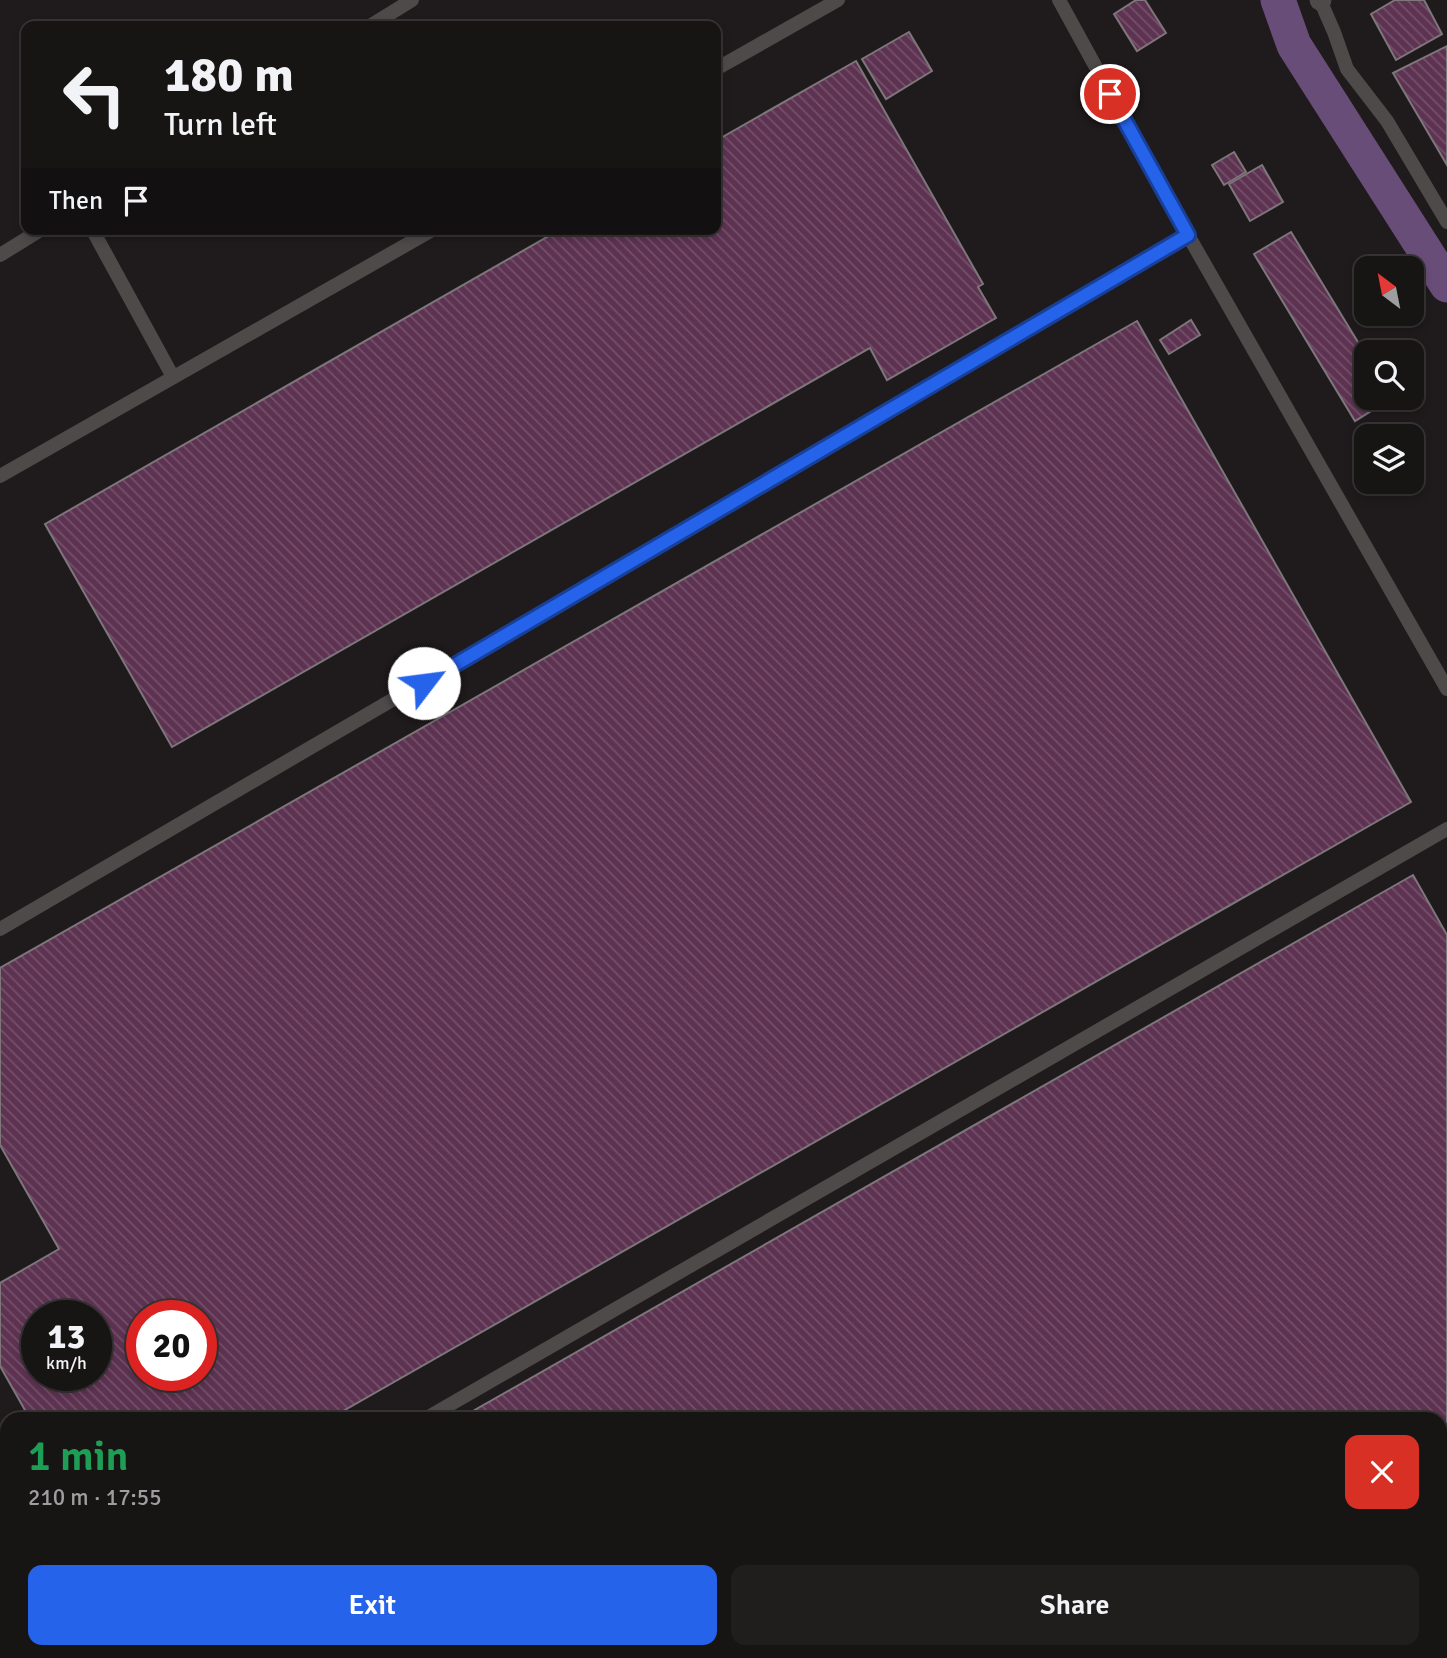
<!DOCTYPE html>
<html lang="en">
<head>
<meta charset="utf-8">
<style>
	:root { --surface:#171414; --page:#201d1d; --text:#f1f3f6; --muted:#9e9ea0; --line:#363334; --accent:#2563eb }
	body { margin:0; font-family:Signika,sans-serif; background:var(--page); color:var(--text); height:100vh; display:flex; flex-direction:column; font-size:26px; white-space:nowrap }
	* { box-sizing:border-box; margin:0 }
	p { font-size:23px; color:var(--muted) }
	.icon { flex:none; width:38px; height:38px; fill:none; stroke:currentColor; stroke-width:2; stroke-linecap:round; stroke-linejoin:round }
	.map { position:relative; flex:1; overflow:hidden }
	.panel { position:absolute; left:0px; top:1412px; width:1447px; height:247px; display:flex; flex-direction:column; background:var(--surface); border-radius:21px 21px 0 0; box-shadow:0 4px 10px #0003,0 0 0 2px var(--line) }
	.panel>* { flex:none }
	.top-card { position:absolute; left:21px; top:21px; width:700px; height:214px; border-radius:14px; box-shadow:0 4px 10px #0003,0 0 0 2px var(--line); background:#171414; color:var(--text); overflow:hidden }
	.needle { width:46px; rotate:328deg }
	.buttons { position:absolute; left:1354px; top:256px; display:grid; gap:14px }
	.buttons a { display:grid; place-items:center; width:70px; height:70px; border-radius:14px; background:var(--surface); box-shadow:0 4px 10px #0003,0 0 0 2px var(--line); font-size:35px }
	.speed { position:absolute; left:21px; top:1300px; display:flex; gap:14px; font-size:35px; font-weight:700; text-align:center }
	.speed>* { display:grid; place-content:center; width:91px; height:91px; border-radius:50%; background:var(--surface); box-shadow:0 4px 10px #0003,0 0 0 2px var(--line); line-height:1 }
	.speed small { font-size:18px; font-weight:400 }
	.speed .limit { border:10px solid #d22; background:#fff; color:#111 }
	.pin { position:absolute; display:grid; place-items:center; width:60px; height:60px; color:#fff; margin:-30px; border:4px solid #fff; border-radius:50%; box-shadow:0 2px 7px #0007 }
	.me { position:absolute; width:77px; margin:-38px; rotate:60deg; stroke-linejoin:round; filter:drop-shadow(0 0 5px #0008) }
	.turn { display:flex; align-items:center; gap:24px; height:147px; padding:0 28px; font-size:32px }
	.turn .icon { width:91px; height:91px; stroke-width:2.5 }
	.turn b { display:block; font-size:49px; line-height:60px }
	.then { display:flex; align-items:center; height:66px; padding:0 28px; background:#0003; gap:14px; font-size:26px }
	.round { display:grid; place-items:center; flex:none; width:74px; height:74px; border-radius:14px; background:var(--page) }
	.summary { display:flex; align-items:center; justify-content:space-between; height:119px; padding:0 28px }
	h1 { font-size:42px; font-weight:600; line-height:52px; color:#1e9e55 }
	.cta { display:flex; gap:14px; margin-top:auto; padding:14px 28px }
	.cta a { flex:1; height:80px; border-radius:14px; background:var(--accent); color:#fff; font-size:28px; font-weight:600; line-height:80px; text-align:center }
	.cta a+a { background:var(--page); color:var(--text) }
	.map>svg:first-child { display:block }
</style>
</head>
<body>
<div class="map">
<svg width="1447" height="1658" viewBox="0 0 1447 1658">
	<defs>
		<pattern id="building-back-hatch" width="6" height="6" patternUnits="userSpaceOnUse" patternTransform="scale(1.75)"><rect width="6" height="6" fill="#5e3352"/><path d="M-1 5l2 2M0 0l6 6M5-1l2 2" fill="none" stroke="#74506a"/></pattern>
	</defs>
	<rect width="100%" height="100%" fill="#1f1a1b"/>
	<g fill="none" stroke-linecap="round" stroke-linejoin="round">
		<path stroke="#694d79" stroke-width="35" d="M1278,0L1294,45L1447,285"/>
	</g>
	<g fill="url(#building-back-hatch)" stroke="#7d777b" stroke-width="2" fill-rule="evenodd">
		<path d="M1136,0H1145L1166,33L1137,51L1114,14Z"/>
		<path d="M1395,0H1424L1442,34L1396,60L1371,14Z"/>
		<path d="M909,32L932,71L886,99L862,59Z"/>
		<path d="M1447,46V165L1393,73Z"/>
		<path d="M856,61L983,284L978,287L996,318L887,380L870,348L172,747L45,524L561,229H716V134L719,139Z"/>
		<path d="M1234,152L1246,172L1224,185L1212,165Z"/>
		<path d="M1262,165L1283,202L1250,221L1229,184Z"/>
		<path d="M1291,232L1367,357V397L1392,398L1355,421L1254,254Z"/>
		<path d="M1191,320L1200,335L1169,354L1160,340Z"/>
		<path d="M1137,321L1411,802L329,1419H30L0,1366V1283L59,1249L0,1145V968ZM37,1316H96V1376H37ZM142,1316H201V1376H142Z"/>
		<path d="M1413,875L1447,935V1512L1440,1516V1419H459Z"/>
		<path d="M128,1652H1201L1191,1658H131Z"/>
	</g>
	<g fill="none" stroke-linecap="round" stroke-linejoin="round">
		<g stroke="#4d4a49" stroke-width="14">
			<path d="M1059,0L1188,235L1447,689"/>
			<path d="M1320,0L1334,32L1347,69L1387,121L1447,222"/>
			<path d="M370,26L412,0"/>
			<path d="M716,69L838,0"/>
			<path d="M92,229L173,377"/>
			<path d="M0,255L42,229"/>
			<path d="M0,476L434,229"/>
			<path d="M0,929L1188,235"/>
			<path d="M425,1419L1447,829"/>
			<path d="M1440,1556L1447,1552"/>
			<path d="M0,1560L7,1571"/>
			<path d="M56,1652L59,1658"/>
			<path d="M1265,1658L1275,1652"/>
		</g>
		<path stroke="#4d4a49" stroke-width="21" d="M1320,0H1321"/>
	</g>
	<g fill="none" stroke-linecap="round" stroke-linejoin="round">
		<defs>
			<path id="route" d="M424,683L1188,235L1110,94"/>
		</defs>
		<use href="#route" stroke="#184099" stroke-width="18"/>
		<use href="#route" stroke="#2563eb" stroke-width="12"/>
	</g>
</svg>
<div class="buttons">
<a><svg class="needle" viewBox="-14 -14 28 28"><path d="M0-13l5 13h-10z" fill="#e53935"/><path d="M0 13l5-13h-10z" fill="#9e9ea0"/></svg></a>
<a><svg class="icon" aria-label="search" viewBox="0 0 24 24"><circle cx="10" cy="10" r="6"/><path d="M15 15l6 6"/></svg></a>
<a><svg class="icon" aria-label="layers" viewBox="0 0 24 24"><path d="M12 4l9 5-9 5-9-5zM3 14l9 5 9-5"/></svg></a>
</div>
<div class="speed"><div>13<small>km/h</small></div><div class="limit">20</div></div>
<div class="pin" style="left:1110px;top:94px;background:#d93025"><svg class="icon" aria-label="arrive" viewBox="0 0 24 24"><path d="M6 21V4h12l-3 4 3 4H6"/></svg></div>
<svg class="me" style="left:424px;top:683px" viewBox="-20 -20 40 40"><circle r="19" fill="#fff"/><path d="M0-13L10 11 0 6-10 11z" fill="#2563eb"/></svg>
<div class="top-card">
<div class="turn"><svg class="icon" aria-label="left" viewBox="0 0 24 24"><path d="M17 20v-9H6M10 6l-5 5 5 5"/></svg><div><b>180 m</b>Turn left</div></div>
<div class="then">Then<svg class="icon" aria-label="arrive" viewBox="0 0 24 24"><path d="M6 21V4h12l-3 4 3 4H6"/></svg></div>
</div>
<section class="panel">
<div class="summary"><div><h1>1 min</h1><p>210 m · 17:55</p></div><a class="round" style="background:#d93025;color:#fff"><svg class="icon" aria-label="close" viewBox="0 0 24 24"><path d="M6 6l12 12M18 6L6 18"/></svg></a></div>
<div class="cta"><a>Exit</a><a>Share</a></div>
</section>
</div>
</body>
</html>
